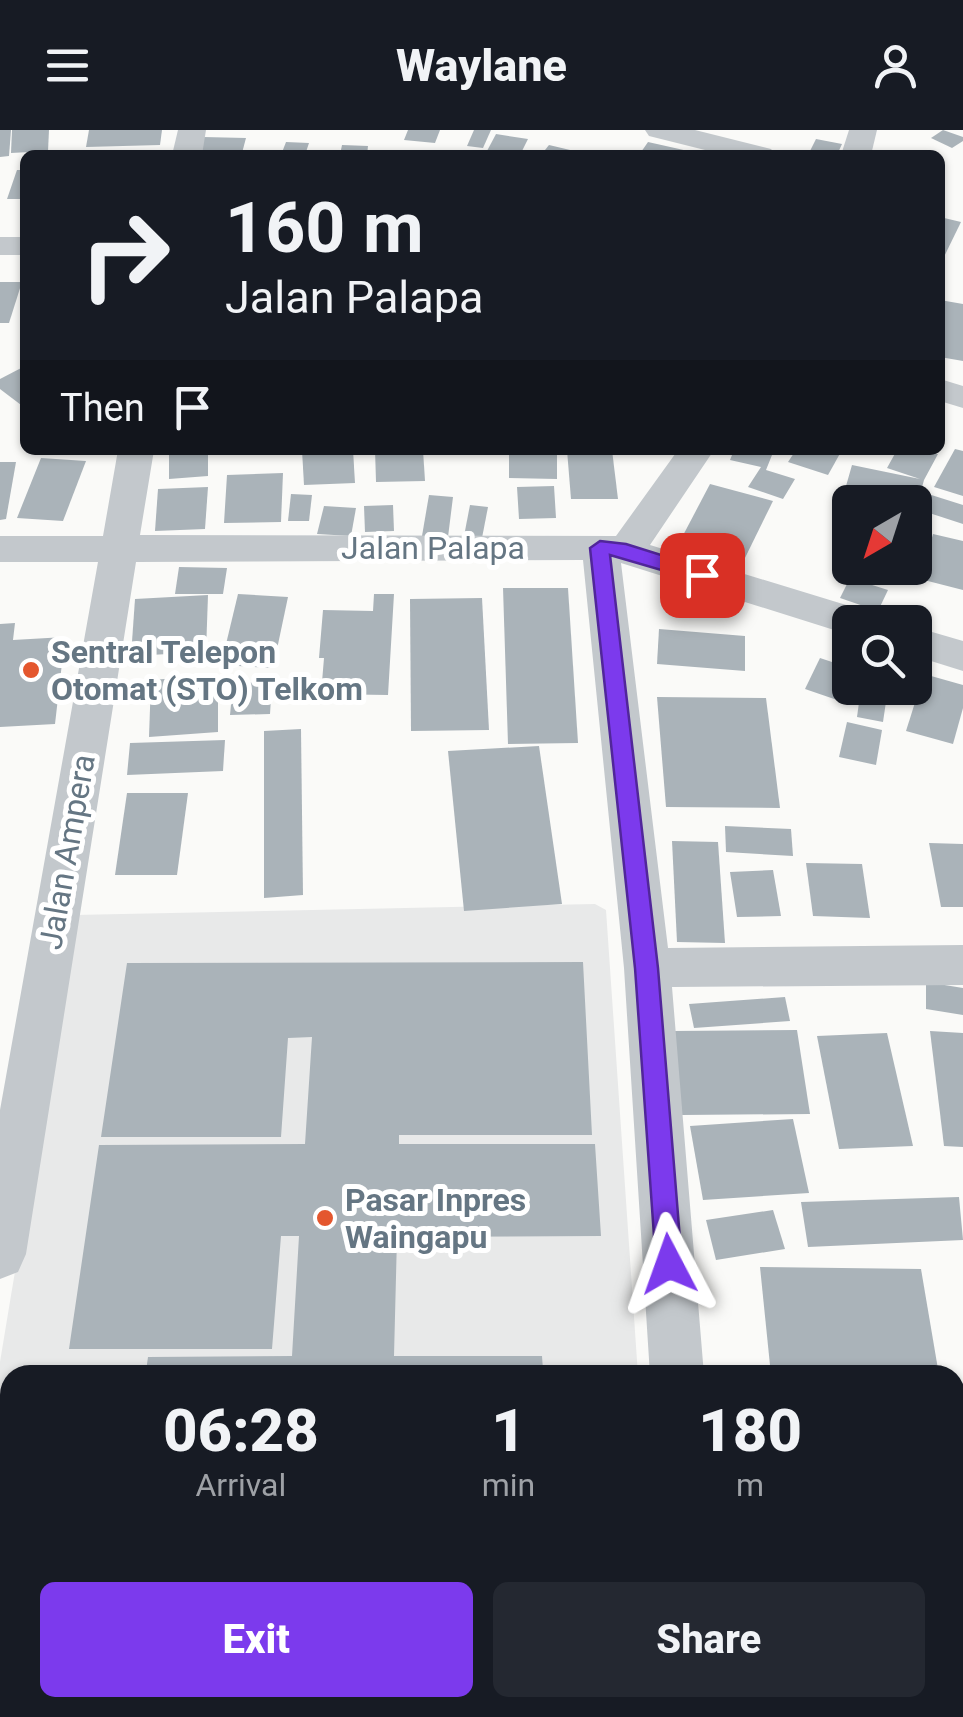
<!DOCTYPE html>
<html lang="en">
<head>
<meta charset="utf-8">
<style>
	:root { --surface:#171b24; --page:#242831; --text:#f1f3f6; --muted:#9ea1a6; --accent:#7c3aed }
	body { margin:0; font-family:Roboto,sans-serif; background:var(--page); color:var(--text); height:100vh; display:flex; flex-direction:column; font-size:38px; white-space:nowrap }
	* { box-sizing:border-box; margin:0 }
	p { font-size:32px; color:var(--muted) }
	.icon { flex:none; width:55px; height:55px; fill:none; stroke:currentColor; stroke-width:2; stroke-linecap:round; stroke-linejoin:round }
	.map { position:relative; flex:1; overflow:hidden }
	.drawer { position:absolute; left:0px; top:1235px; width:965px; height:352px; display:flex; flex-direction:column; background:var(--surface); border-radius:30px 30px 0 0; box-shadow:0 2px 8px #0004 }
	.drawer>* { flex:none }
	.guide { position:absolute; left:20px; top:20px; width:925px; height:305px; border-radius:15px; box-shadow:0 2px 8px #0004; background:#171b24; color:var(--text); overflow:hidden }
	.needle { width:65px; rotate:219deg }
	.tools { position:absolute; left:832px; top:355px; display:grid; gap:20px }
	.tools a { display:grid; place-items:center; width:100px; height:100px; border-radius:15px; background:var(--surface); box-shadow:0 2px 8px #0004; font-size:50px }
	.pin { position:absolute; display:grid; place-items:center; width:85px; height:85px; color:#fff; margin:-42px; border-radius:20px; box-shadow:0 5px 15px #0006 }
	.me { position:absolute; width:110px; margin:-55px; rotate:356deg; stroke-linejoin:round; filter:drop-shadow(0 0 8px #0008) }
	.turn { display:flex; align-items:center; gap:35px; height:210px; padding:0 40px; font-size:45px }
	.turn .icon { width:130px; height:130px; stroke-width:2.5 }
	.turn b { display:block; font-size:70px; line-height:85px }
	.then { display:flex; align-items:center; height:95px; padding:0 40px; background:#0003; gap:20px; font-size:38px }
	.eta { display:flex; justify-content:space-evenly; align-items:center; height:170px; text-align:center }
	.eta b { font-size:60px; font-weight:800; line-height:70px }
	.button { display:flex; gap:20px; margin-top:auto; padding:20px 40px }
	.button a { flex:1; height:115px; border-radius:15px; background:var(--accent); color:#fff; font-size:40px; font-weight:800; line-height:115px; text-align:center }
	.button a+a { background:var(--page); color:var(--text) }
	header { display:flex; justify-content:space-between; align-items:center; height:130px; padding:0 40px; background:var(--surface); font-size:45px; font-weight:800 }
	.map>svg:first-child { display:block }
</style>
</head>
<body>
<header><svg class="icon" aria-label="menu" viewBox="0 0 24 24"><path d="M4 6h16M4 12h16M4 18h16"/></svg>Waylane<svg class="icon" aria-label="person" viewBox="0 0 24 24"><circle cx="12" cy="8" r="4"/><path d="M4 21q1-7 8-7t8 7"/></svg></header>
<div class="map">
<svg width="963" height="1587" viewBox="0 0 963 1587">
	<rect width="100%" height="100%" fill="#fafaf8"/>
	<path fill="#e8e9e9" d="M595,774L606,780L638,1245H10V1428H0V1232L74,785Z"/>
	<g fill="#aab3b9">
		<path d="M0,0H11L9,26L0,27Z"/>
		<path d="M12,0H49L48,21L11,23Z"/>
		<path d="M89,0H162L160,15L86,17Z"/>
		<path d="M408,0H440L435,13L404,10Z"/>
		<path d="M474,0H491L483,18L467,16Z"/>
		<path d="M943,0L963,7V11L952,18L931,8Z"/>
		<path d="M496,4L528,9L520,25L487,21Z"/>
		<path d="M203,7L246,8L242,23L198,22Z"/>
		<path d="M816,9L842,14L837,25L809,23Z"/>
		<path d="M286,12L309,13L305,25H281Z"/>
		<path d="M648,12L697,23V25H639Z"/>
		<path d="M342,15L368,16L367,25H340Z"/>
		<path d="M549,15L587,24V25H541Z"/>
		<path d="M17,40H25V69H7Z"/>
		<path d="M940,87L961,92L940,135Z"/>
		<path d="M0,152H22L9,193H0Z"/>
		<path d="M940,170L963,174V231L940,227Z"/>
		<path d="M25,236V278L0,259V249Z"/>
		<path d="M955,319L963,321V366L934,357Z"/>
		<path d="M169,320H208V346L169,349Z"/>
		<path d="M302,320H353L355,353L304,355Z"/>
		<path d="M375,320H423L425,351L376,352Z"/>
		<path d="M509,320H557V349L509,348Z"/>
		<path d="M567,320H612L618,369H571Z"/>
		<path d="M734,320H774L766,340L795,349L783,369L748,357L761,337L730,330Z"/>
		<path d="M796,320H842L828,345L788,332Z"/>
		<path d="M897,320L938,324L924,350L918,372L846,356L852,335L920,349L887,338Z"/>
		<path d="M41,328L86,331L63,391L17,388Z"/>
		<path d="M0,332H16L6,389L0,390Z"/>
		<path d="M283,343L281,392L224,393L227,345Z"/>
		<path d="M710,354L773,371L743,432L679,413Z"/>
		<path d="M554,356L556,388L519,389L517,357Z"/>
		<path d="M208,357L205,399L155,401L158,359Z"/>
		<path d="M925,363L963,375V394L917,379Z"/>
		<path d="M291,364L312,365L309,391H288Z"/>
		<path d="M429,365L453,367L448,407L422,406Z"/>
		<path d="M393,375L394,401L365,402L364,376Z"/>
		<path d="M470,375L488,377L482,408L464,406Z"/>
		<path d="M324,376L356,378L351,406L317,404Z"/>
		<path d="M933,404L963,411V460L920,449Z"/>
		<path d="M179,437L227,438L223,464H175Z"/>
		<path d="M850,448L888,460L878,481L840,468Z"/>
		<path d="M503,458H568L578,613L508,614Z"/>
		<path d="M238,464L288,467L273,538L221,535Z"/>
		<path d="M374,464H394L388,565L321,564L324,528H319L323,480L373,481Z"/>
		<path d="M208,465L206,522L131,526L135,469Z"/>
		<path d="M482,468L489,600L411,601L410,469Z"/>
		<path d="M15,493L13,510L65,507L55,594L0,597V494Z"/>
		<path d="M659,499L745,506V541L657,534Z"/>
		<path d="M820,528L850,538V552L840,571L805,559Z"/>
		<path d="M924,544L963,555V578L953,614L906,601Z"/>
		<path d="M218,545V602L149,607L151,550Z"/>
		<path d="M272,552L270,584L230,585L233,553Z"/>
		<path d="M861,558H888L883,592L857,587Z"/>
		<path d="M657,567L766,568L780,678L666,677Z"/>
		<path d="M847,592L882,600L876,635L839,627Z"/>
		<path d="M301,599L303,765L264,768V601Z"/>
		<path d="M225,610L223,641L127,645L130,613Z"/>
		<path d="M539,616L562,774L464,781L448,621Z"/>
		<path d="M127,663H188L177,745H115Z"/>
		<path d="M725,696L791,699L793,726L726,722Z"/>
		<path d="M672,711L718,712L725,813L677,812Z"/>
		<path d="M929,713L963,714V777H941Z"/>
		<path d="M806,733L862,734L870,788L813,786Z"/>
		<path d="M773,740L781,786L737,787L730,742Z"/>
		<path d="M583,832L592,1005H399V1014H595L601,1106L397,1107L394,1226H542L543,1240H614V1245H74L75,1241H146L148,1227L292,1226L299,1106H281L272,1219H69L99,1015L305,1014L312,907L288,908L281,1007H101L127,833Z"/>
		<path d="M926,852L963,858V885L926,879Z"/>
		<path d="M785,867L790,891L694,898L689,874Z"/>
		<path d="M797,900L810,984L682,985L673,901Z"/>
		<path d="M930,901L963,903V1017L944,1016Z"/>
		<path d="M887,903L913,1016L839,1019L817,906Z"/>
		<path d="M793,989L809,1063L703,1070L690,996Z"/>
		<path d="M959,1067L963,1110L808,1117L801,1072Z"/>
		<path d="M773,1080L785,1119L716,1130L706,1090Z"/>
		<path d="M760,1137L921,1139L939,1245H771Z"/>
		<path d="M955,1359H957L963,1400H955Z"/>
		<path d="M955,1545H963V1587H851L849,1578H955Z"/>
		<path d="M734,1578H813L814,1587H736Z"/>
	</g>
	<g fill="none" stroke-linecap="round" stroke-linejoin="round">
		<g fill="#c3c8cc" fill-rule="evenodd">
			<path d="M178,0H206L202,25H172Z"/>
			<path d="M645,0H695L771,19L776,25H725L649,6Z"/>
			<path d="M849,0H877L871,25H841Z"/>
			<rect x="0" y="107" width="25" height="18"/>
			<path d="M940,249L963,256V278L940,271Z"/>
			<path d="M118,320H154L140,405L616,406L678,320H714L650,415L869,482L874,492H850V505L621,433L668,818L963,815V855L672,857L704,1245H650L624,838L583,430L136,432L26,1124L18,1142L0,1149V980L98,432H0V406H103Z"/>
			<path d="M915,497L963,511V541L915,526Z"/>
			<rect x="955" y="1439" width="8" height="58"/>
			<rect x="0" y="1467" width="10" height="60"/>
			<path d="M673,1578H733L735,1587H673Z"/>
		</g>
	</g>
	<path fill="#7c3aed" stroke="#51269a" stroke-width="2.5" d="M600,411L626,414L709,440L712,445L702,452L610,425L658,838L682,1134L678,1143L669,1147L660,1143L656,1134L635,838L590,418Z"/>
	<g fill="#e4572e" stroke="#fff" stroke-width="4">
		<circle cx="31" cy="540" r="10"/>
		<circle cx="325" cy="1088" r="10"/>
	</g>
	<g text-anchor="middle" stroke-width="10" stroke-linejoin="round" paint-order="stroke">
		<g font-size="32" fill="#657683" stroke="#fff">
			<text x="433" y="429">Jalan Palapa</text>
			<text transform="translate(67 722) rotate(-80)" y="11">Jalan Ampera</text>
		</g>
		<g font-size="32" font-weight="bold" fill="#657683" stroke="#fff" text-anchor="start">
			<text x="51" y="533">Sentral Telepon<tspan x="51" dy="37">Otomat (STO) Telkom</tspan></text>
			<text x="345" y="1081">Pasar Inpres<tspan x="345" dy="37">Waingapu</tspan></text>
		</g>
	</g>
</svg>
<div class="tools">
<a><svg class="needle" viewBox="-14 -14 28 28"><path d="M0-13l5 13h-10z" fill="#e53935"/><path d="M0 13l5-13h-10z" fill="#9ea1a6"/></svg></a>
<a><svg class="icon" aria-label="search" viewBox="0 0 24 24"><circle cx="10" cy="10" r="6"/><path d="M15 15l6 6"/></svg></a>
</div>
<div class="pin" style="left:702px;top:445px;background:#d93025"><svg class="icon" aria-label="arrive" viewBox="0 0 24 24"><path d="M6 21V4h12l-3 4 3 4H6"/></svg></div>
<svg class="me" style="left:669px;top:1134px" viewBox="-20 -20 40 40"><path d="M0-17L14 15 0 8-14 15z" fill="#7c3aed" stroke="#fff" stroke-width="4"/></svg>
<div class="guide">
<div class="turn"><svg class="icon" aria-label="right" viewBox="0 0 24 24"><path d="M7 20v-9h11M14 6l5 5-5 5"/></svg><div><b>160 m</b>Jalan Palapa</div></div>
<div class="then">Then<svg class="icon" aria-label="arrive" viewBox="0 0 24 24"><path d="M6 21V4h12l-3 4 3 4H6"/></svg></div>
</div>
<section class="drawer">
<div class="eta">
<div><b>06:28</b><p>Arrival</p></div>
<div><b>1</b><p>min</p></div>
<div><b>180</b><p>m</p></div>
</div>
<div class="button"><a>Exit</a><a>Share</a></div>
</section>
</div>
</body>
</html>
